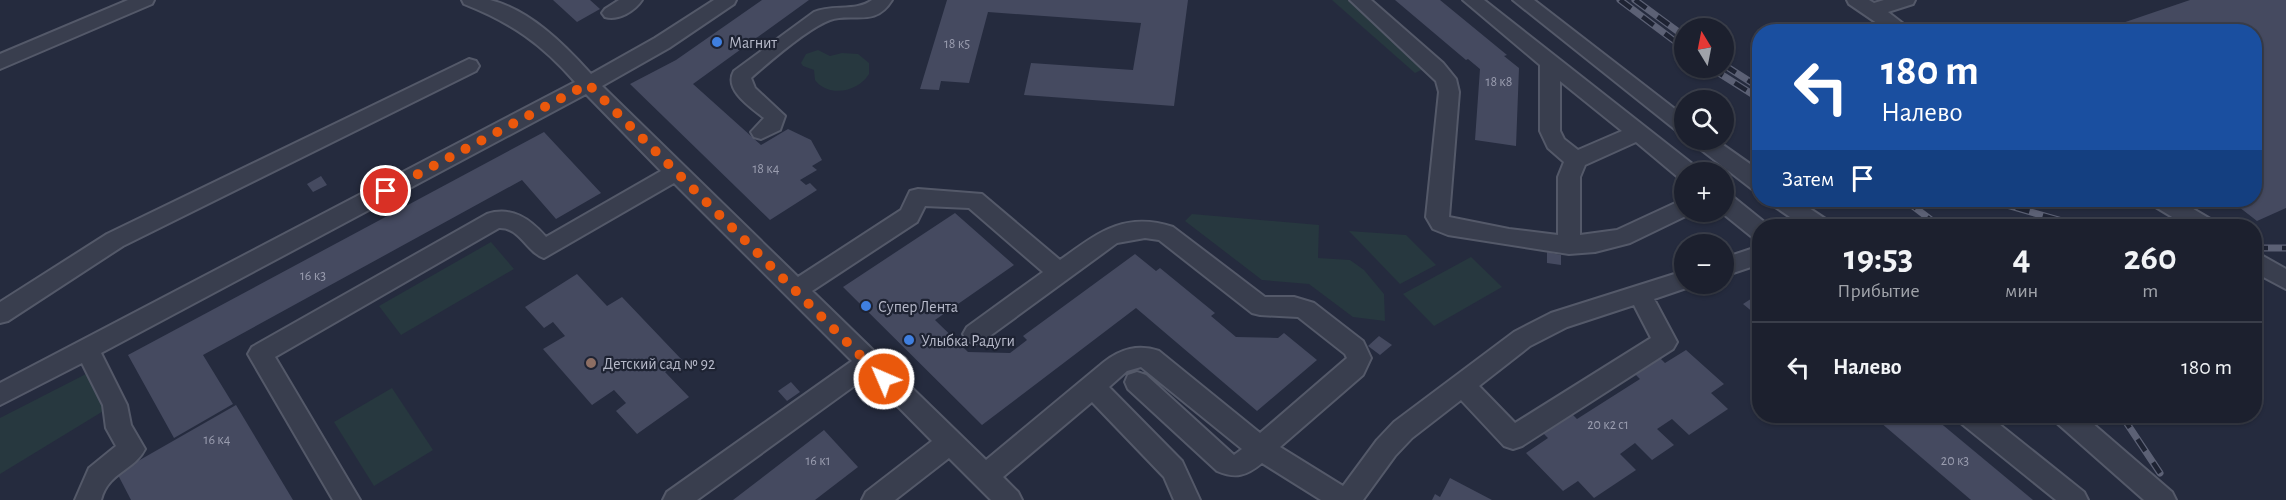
<!DOCTYPE html>
<html lang="ru">
<head>
<meta charset="utf-8">
<style>
	:root { --surface:#1c202e; --page:#292d3a; --text:#f1f3f6; --muted:#a0a3aa; --line:#3a3e4a }
	body { margin:0; font-family:"Alegreya Sans",sans-serif; background:var(--page); color:var(--text); height:100vh; display:flex; flex-direction:column; font-size:22px; white-space:nowrap }
	* { box-sizing:border-box; margin:0 }
	p { font-size:20px; color:var(--muted) }
	.icon { flex:none; width:33px; height:33px; fill:none; stroke:currentColor; stroke-width:2; stroke-linecap:round; stroke-linejoin:round }
	.map { position:relative; flex:1; overflow:hidden }
	.panel { position:absolute; left:1752px; top:219px; width:510px; height:204px; display:flex; flex-direction:column; background:var(--surface); border-radius:24px; box-shadow:0 2px 4px #0004,0 0 0 2px var(--line) }
	.panel>* { flex:none }
	.top-card { position:absolute; left:1752px; top:24px; width:510px; height:183px; border-radius:24px; box-shadow:0 2px 4px #0004,0 0 0 2px var(--line); background:#1a4fa0; color:#fff; overflow:hidden }
	.needle { width:39px; rotate:350deg }
	.buttons { position:absolute; left:1674px; top:18px; display:grid; gap:12px }
	.buttons a { display:grid; place-items:center; width:60px; height:60px; border-radius:50%; background:var(--surface); box-shadow:0 2px 4px #0004,0 0 0 2px var(--line); font-size:30px }
	.pin { position:absolute; display:grid; place-items:center; width:51px; height:51px; color:#fff; margin:-26px; border:3px solid #fff; border-radius:50%; box-shadow:0 2px 6px #0007 }
	.me { position:absolute; width:66px; margin:-33px; rotate:315deg; stroke-linejoin:round; filter:drop-shadow(0 0 4px #0008) }
	.turn { display:flex; align-items:center; gap:21px; height:126px; padding:0 30px; font-size:27px }
	.turn .icon { width:78px; height:78px; stroke-width:2.5 }
	.turn b { display:block; font-size:42px; line-height:51px }
	.then { display:flex; align-items:center; height:57px; padding:0 30px; background:#0003; gap:12px; font-size:22px }
	.eta { display:flex; justify-content:space-evenly; align-items:center; height:102px; text-align:center }
	.eta b { font-size:36px; font-weight:700; line-height:42px }
	ul { padding:0; list-style:none }
	li { display:flex; align-items:center; gap:18px; height:90px; padding:0 30px; border-top:2px solid var(--line) }
	li div { flex:1 }
	li b { display:block; font-size:22px }
	li em { font-style:normal }
	.map>svg:first-child { display:block }
</style>
</head>
<body>
<div class="map">
<svg width="2286" height="500" viewBox="0 0 2286 500">
	<rect width="100%" height="100%" fill="#252b3e"/>
	<g fill="#27383f">
		<path d="M1332,0H1350L1427,67L1415,73Z"/>
		<path d="M818,50L830,56L842,53L858,54L869,63V74C858,92 829,98 815,80L814,70L803,66L801,63L806,54Z"/>
		<path d="M1192,214L1319,225L1318,258L1350,260L1364,270L1384,294L1385,321L1353,317L1309,284L1262,280L1185,221Z"/>
		<path d="M1349,231L1406,235L1436,265L1400,284Z"/>
		<path d="M491,242L514,269L401,335L379,306Z"/>
		<path d="M1471,257L1502,287L1434,326L1403,294Z"/>
		<path d="M86,374L105,410L0,474V418Z"/>
		<path d="M392,388L433,450L374,486L334,422Z"/>
	</g>
	<g fill="#454a60">
		<path d="M553,0H590L600,9L577,22Z"/>
		<path d="M762,0H809L693,84L761,145L788,129L811,140L822,160L812,166L817,170L800,180L806,185L810,183L817,190L770,220L630,84L676,60Z"/>
		<path d="M947,0H1188L1174,106L1024,95L1031,63L1133,70L1141,23L988,12L969,83L941,81L939,90L920,89Z"/>
		<path d="M1395,0H1440L1507,55L1504,56L1519,68L1516,146L1475,140L1480,69L1468,59L1466,60Z"/>
		<path d="M2190,0H2286V208L2257,221L2230,200H2254V32H2096Z"/>
		<path d="M544,132L601,193L556,219L522,180L203,355L233,404L174,438L128,355Z"/>
		<path d="M321,176L327,185L313,192L307,184Z"/>
		<path d="M955,213L1014,265L935,320L968,352L1010,353L1027,340L1023,336L1135,254L1156,271L1160,268L1215,313L1211,316L1236,337L1278,338L1284,333L1317,360L1257,411L1136,308L982,425L843,287Z"/>
		<path d="M1547,252L1561,255V265L1547,263Z"/>
		<path d="M577,274L607,306L622,297L682,360L665,372L689,397L637,434L616,411L626,403L614,390L592,405L543,349L565,336L553,322L544,328L525,307Z"/>
		<path d="M1760,293V318L1743,304Z"/>
		<path d="M1379,336L1392,345L1380,355L1368,346Z"/>
		<path d="M1686,350L1724,384L1711,393L1728,409L1689,435L1672,419L1657,429L1674,445L1652,460L1635,443L1620,454L1636,470L1594,498L1578,481L1563,491L1526,453L1548,438L1541,431L1570,412L1577,419L1640,379L1633,372L1658,356L1665,363Z"/>
		<path d="M791,382L800,392L787,401L778,391Z"/>
		<path d="M236,405L293,500H131L117,473Z"/>
		<path d="M1873,416H1932L2033,500H1971Z"/>
		<path d="M824,430L858,467L815,500H733Z"/>
		<path d="M1450,478L1492,500H1432L1435,494L1440,497Z"/>
	</g>
	<g fill="none" stroke-linecap="round" stroke-linejoin="round">
		<defs>
			<g id="minor">
				<path d="M128,0H154L152,4L0,69V54Z"/>
				<path d="M462,0C470,0 481,0 490,0C530,10 564,44 591,74L655,38L714,0H736L734,4L669,48L602,86L798,277L901,210L910,191L918,189L982,194L1060,260C1098,233 1124,211 1173,227L1265,297H1294L1314,303L1363,341L1371,358L1363,375L1280,447L1343,486L1377,440L1394,422L1514,332L1551,313L1684,271V284H1694L1692,286L1654,299L1677,342L1673,349L1522,446L1513,449L1504,446L1461,400L1412,438L1395,456L1363,500H1321L1262,463C1246,476 1236,479 1217,471L1128,389L1125,382L1128,375L1137,372L1146,375L1234,455L1242,449L1141,367L1127,371L1109,387L1182,461L1200,500H1174L1164,477L1092,402L1003,477L1018,492L1022,500H991L949,458L895,500H862L866,492L932,441L868,376L697,500H663L667,492L852,361L674,183L544,258C526,252 520,227 499,228L275,357L360,500H333L252,361L248,354L252,347L487,214C512,206 530,219 546,237L661,171L586,94L101,353L127,405L131,425L145,449C135,470 108,472 101,500H75L89,468L116,446L106,428L103,405L82,363L0,405V383L575,82C542,44 512,23 464,4ZM925,206L969,208L1043,272L967,327L963,334L967,341L975,344L983,341L1117,243L1145,238L1159,240L1252,313L1260,315L1298,317L1345,354L1347,358L1260,433L1159,351C1138,344 1121,349 1104,362L986,460L812,291L917,222ZM1634,305L1651,338L1515,423L1479,386L1530,346L1567,327Z"/>
				<path d="M619,0H642C635,11 618,21 605,17L602,13L605,9Z"/>
				<path d="M872,0H892C875,28 853,12 830,20C808,28 769,62 751,78L755,88L785,116L780,130L761,139L754,137L751,132L764,118C752,108 723,90 734,71L814,12C833,4 856,12 872,0Z"/>
				<path d="M1350,0H1371L1443,63L1456,79L1459,92L1449,217L1509,229L1558,235V177L1564,162L1548,148L1540,131V65L1463,0H1484L1695,166L1698,172H1684V179L1679,178L1636,142L1585,165L1580,177V235L1617,230L1684,199V212L1692,213L1630,243L1595,252L1569,254L1448,235L1433,229L1426,217L1439,92L1436,81ZM1560,81L1622,131L1578,150L1564,139L1560,131Z"/>
				<path d="M1513,0H1534L1684,116V133L1677,131Z"/>
				<path d="M1847,0H1869L1874,3L1884,0H1915L1913,4L1888,12L1914,32H1890L1849,4Z"/>
				<path d="M469,59L476,61L479,66L476,71L123,246L8,321L0,323V302L107,234Z"/>
				<path d="M1692,140H1716L1760,171V191L1752,189L1695,145Z"/>
				<path d="M1724,194L1732,196L1768,225L1760,226V239L1752,237L1721,212H1724Z"/>
				<path d="M1771,200H1797L1827,220L1830,226H1803L1774,206Z"/>
				<path d="M2151,200H2178L2212,220L2215,226H2187L2154,206Z"/>
				<path d="M1760,246V264L1724,276V258Z"/>
				<path d="M2254,251L2286,269V289L2254,272Z"/>
				<path d="M1959,416H1989L2084,492L2088,500H2056L1962,424Z"/>
				<path d="M2055,416H2084L2172,492L2176,500H2144L2058,424Z"/>
			</g>
		</defs>
		<use href="#minor" stroke="#545969" stroke-width="4"/>
		<use href="#minor" fill="#393e4e" fill-rule="evenodd"/>
		<defs>
			<g id="rail">
				<path d="M1620,0L1684,48"/>
				<path d="M1635,0L1684,36"/>
				<path d="M1724,65L1760,88"/>
				<path d="M1711,68L1760,99"/>
				<path d="M1905,200L1939,226"/>
				<path d="M1989,200L2080,226"/>
				<path d="M2254,248H2286"/>
				<path d="M2122,416L2160,473"/>
			</g>
		</defs>
		<use href="#rail" stroke="#5c6175" stroke-width="7"/>
		<use href="#rail" stroke="#1e2333" stroke-width="4.5" stroke-dasharray="14" stroke-linecap="butt"/>
	</g>
	<g fill="none" stroke-linecap="round" stroke-linejoin="round">
		<path stroke="#ea580c" stroke-width="10" stroke-dasharray="0 18" d="M386,191L588,84L884,379"/>
	</g>
	<g fill="#3f7fe0" stroke="#1e2333" stroke-width="2">
		<circle cx="717" cy="42" r="6"/>
		<circle cx="866" cy="306" r="6"/>
		<circle cx="909" cy="340" r="6"/>
	</g>
	<circle fill="#8d6e63" stroke="#1e2333" stroke-width="2" cx="591" cy="363" r="6"/>
	<g text-anchor="middle" stroke-width="4.5" stroke-linejoin="round" paint-order="stroke">
		<g font-size="14" fill="#9a9daf">
			<text x="957" y="48">18 к5</text>
			<text x="1499" y="86">18 к8</text>
			<text x="766" y="173">18 к4</text>
			<text x="313" y="280">16 к3</text>
			<text x="1608" y="429">20 к2 с1</text>
			<text x="217" y="444">16 к4</text>
			<text x="818" y="465">16 к1</text>
			<text x="1955" y="465">20 к3</text>
		</g>
		<g font-size="16" fill="#b6b9c9" stroke="#1e2333" text-anchor="start">
			<text x="729" y="48">Магнит</text>
			<text x="878" y="312">Супер Лента</text>
			<text x="921" y="346">Улыбка Радуги</text>
			<text x="603" y="369">Детский сад № 92</text>
		</g>
	</g>
</svg>
<div class="buttons">
<a><svg class="needle" viewBox="-14 -14 28 28"><path d="M0-13l5 13h-10z" fill="#e53935"/><path d="M0 13l5-13h-10z" fill="#a0a3aa"/></svg></a>
<a><svg class="icon" aria-label="search" viewBox="0 0 24 24"><circle cx="10" cy="10" r="6"/><path d="M15 15l6 6"/></svg></a>
<a>+</a>
<a>−</a>
</div>
<div class="pin" style="left:386px;top:191px;background:#d93025"><svg class="icon" aria-label="arrive" viewBox="0 0 24 24"><path d="M6 21V4h12l-3 4 3 4H6"/></svg></div>
<svg class="me" style="left:884px;top:379px" viewBox="-20 -20 40 40"><circle r="17" fill="#ea580c" stroke="#fff" stroke-width="3"/><path d="M0-11L8 9 0 5-8 9z" fill="#fff"/></svg>
<div class="top-card">
<div class="turn"><svg class="icon" aria-label="left" viewBox="0 0 24 24"><path d="M17 20v-9H6M10 6l-5 5 5 5"/></svg><div><b>180 m</b>Налево</div></div>
<div class="then">Затем<svg class="icon" aria-label="arrive" viewBox="0 0 24 24"><path d="M6 21V4h12l-3 4 3 4H6"/></svg></div>
</div>
<section class="panel">
<div class="eta">
<div><b>19:53</b><p>Прибытие</p></div>
<div><b>4</b><p>мин</p></div>
<div><b>260</b><p>m</p></div>
</div>
<ul>
<li><svg class="icon" aria-label="left" viewBox="0 0 24 24"><path d="M17 20v-9H6M10 6l-5 5 5 5"/></svg><div><b>Налево</b></div><em>180 m</em></li>
</ul>
</section>
</div>
</body>
</html>
